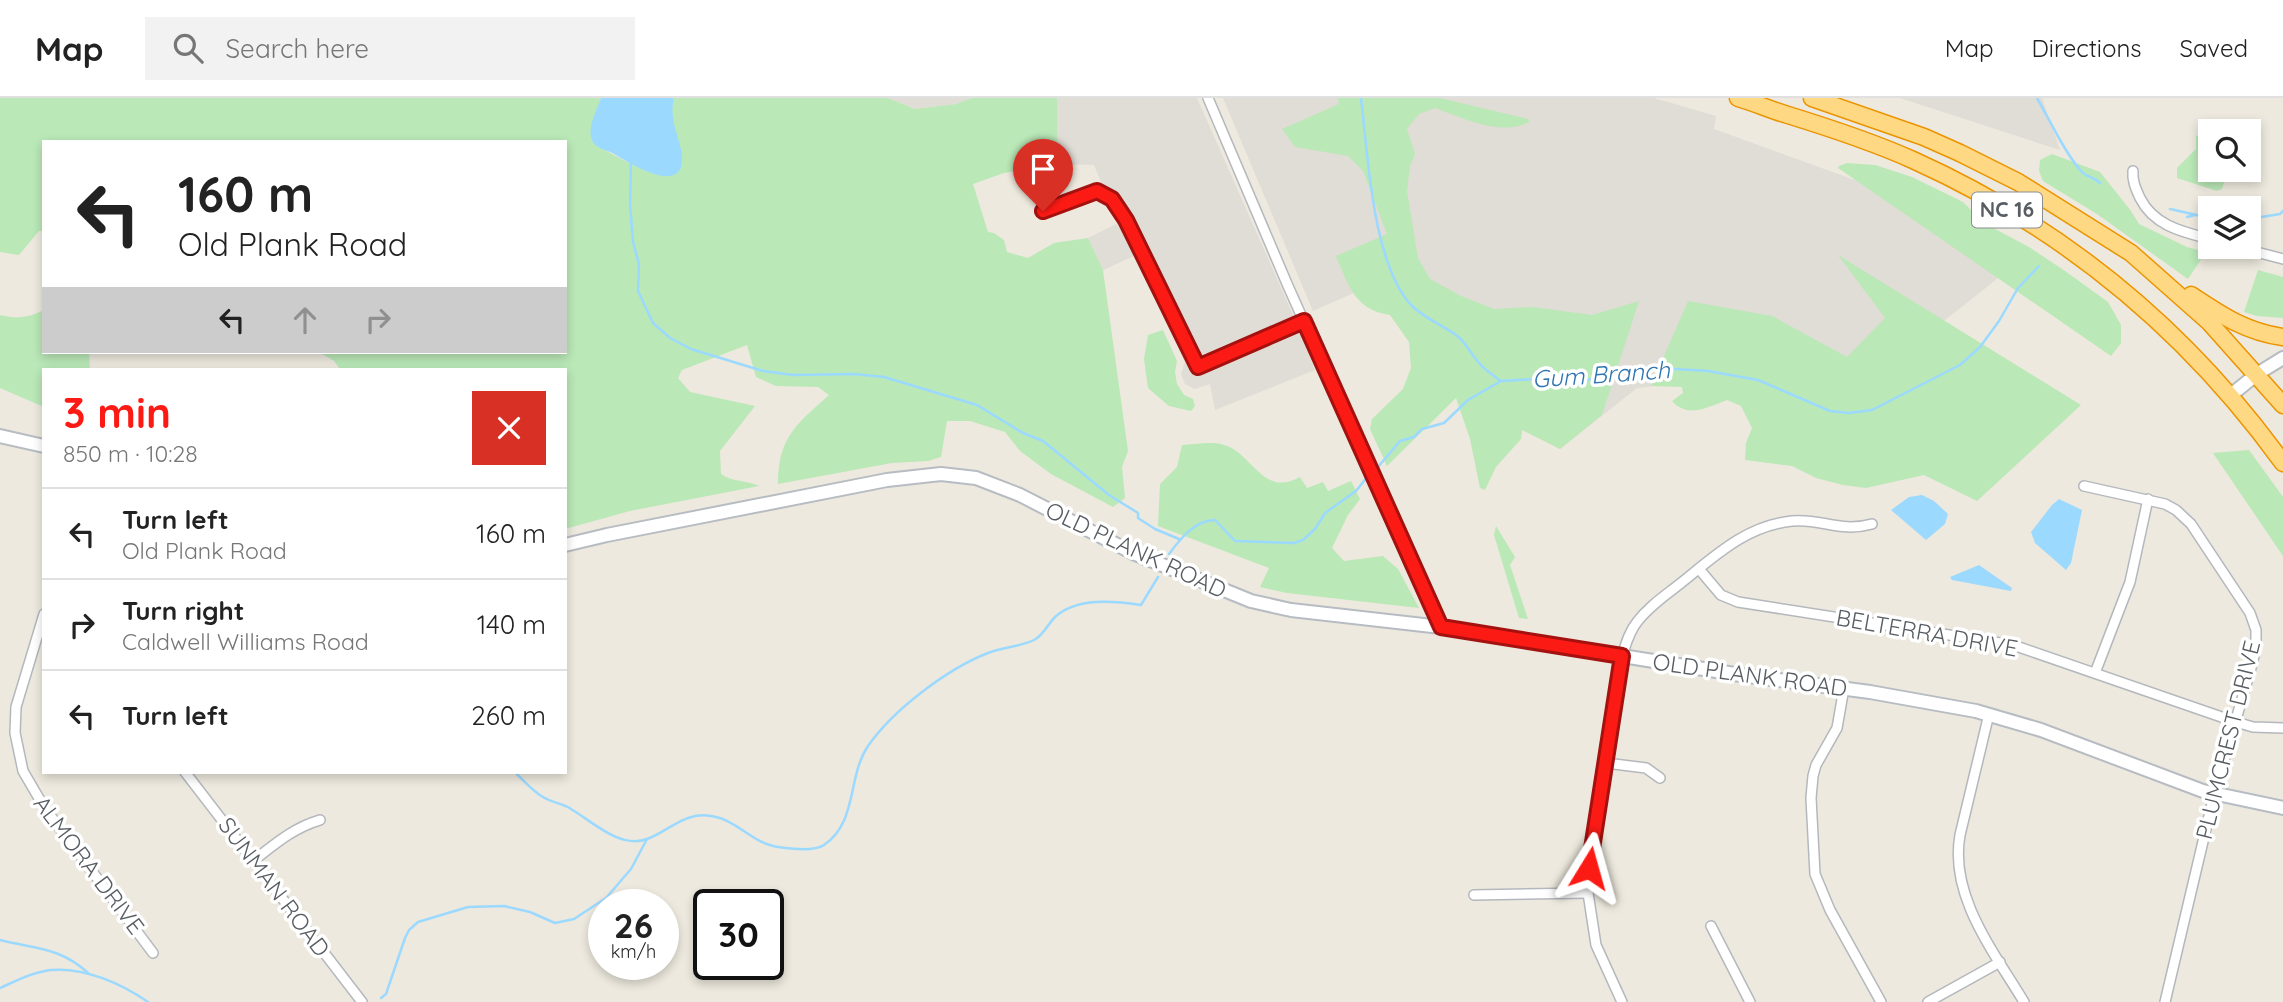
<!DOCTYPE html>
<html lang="en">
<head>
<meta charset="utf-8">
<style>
	:root { --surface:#fff; --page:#f2f2f2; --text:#222; --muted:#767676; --line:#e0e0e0; --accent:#fc1a15 }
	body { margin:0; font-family:Quicksand,sans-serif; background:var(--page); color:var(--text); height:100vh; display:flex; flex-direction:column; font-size:26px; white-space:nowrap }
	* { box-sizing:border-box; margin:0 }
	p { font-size:23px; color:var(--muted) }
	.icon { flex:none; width:38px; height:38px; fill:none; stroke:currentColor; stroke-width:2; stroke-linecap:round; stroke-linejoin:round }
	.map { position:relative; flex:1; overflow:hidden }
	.drawer { position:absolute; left:42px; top:270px; width:525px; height:406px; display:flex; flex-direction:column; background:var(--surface); border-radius:0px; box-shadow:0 4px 10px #0003 }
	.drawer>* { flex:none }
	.guide { position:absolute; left:42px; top:42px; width:525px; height:214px; border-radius:0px; box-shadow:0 4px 10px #0003; background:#fff; color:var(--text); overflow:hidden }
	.tools { position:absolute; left:2198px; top:21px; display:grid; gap:14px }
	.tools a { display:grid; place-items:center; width:63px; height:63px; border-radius:0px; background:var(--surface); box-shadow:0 4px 10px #0003; font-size:35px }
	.speed { position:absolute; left:588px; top:791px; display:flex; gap:14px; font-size:35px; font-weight:700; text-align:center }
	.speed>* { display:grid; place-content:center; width:91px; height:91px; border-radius:50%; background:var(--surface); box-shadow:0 4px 10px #0003; line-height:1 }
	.speed small { font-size:18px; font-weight:400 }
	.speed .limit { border:4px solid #111; border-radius:10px; background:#fff; color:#111 }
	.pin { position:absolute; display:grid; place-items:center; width:60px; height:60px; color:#fff; margin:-72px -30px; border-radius:50% 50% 50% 0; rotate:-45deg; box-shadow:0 0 7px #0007 }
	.pin .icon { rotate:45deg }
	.me { position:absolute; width:77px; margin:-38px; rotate:8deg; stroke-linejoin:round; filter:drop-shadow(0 0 5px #0008) }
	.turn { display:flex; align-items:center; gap:24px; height:147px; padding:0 21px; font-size:32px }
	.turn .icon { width:91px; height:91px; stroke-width:2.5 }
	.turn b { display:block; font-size:49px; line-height:60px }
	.lanes { display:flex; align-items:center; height:66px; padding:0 21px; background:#0003; justify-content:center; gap:35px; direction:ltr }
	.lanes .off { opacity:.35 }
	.round { display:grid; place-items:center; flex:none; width:74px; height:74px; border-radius:0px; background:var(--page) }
	.headline { display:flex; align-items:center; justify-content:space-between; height:119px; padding:0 21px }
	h1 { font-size:42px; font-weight:700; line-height:52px; color:var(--accent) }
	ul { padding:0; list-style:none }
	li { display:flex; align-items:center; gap:21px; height:91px; padding:0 21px; border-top:2px solid var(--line) }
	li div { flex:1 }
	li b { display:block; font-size:26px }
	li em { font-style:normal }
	header { display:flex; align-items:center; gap:42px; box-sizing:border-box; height:98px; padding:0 35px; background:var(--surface); border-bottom:2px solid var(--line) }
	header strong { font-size:33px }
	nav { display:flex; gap:38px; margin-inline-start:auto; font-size:24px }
	.search { width:490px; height:63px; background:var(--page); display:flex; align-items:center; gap:18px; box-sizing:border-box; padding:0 24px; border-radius:0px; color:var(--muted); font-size:26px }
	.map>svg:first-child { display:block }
</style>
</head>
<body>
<header>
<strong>Map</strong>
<div class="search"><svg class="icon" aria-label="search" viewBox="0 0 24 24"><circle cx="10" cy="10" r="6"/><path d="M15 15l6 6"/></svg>Search here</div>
<nav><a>Map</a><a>Directions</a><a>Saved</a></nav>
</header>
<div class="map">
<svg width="2283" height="904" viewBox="0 0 2283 904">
	<rect width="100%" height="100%" fill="#ede9de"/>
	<g fill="#e0dcd6">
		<path d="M888,0H972L956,6L915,11Z"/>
		<path d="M1057,0H1197L1293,217L1315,272L1215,312L1210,286L1195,291L1185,286L1181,276L1185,264L1134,158L1103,172L1088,140L1118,125L1094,67L1057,66Z"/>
		<path d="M1223,0H1654L1716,18L1714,31L1852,81L1894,93L2017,165L1838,307L1816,270L1637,290L1560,351L1516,328L1376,185L1313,213Z"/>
		<path d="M1900,0H2042L2060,52Z"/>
	</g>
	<g fill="#bae8b7">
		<path d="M0,0H601L591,31L595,47L629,65L681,52C674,34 669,19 674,0H888L915,11L956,6L972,0H1057V66L1004,75L973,86L988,134L994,135L1004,142L1007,154L1028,160L1054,145L1088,140L1103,172L1128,353L1122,369L1125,400L1113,409L1051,376L1020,353L1005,334L970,323H947L941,359L928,363L892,365L778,386C778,339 797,326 829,297L818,289L776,288L756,279L747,247L682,272L678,280L690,294L755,308L720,353L721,376C732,384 746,382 759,388L630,413L565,431V271H340L334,263L319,254H565V44H44V133H39L19,157L0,154Z"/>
		<path d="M1338,0H1440L1528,21L1529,24C1499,39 1464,20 1435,10L1419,16L1407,31L1415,56L1410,68L1407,93L1418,160L1430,181L1461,198L1494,211L1533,209L1592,217L1639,203L1602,317L1560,351L1522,332L1521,341L1496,369L1485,392L1480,390L1470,341L1456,300L1387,368L1370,331L1372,321L1403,291L1411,270L1409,244L1390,217C1355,212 1348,187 1336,158L1387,136L1363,73L1348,58L1295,49L1282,31L1339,6Z"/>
		<path d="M2217,25H2224L2226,33H2210V72H2228L2222,91L2217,93L2177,80V70L2196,51V38L2212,33Z"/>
		<path d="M2052,56L2100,74L2131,113L2139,126L2187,149L2206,154L2188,181L2097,116L2043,83L2039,73L2040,62Z"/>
		<path d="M1847,65L1875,67L1912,79L1963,104L1984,125L2029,149L2065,173L2108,204L2121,227V245L2111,258L1838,70L1839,68Z"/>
		<path d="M1838,157L2081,307L1977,403L1924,377L1866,390L1843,387L1816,380L1792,368L1745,362L1746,345L1752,330L1741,308L1727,302C1708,309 1688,321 1672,303L1683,295L1682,289L1651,288L1688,203L1772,218L1847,259L1885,220Z"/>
		<path d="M2258,172L2283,179V220L2257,218L2244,214Z"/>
		<path d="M44,212V254H89L90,271H44V309L0,290V217C17,221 28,220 44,212Z"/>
		<path d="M1163,232L1177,263L1175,274L1177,286L1184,297L1193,301L1195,308L1191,313L1169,308L1148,290L1144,261L1148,237Z"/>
		<path d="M1207,345C1213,345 1219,345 1224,347C1253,355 1262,400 1300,379L1307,390L1323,384L1328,393L1351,383L1360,401L1348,417L1332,450L1344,463L1383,458L1398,471L1419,510L1287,495L1260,489L1269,470L1158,428L1160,386L1177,369L1182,347Z"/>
		<path d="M2249,352L2283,399V458L2213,355Z"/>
		<path d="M1496,428L1515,459L1510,467L1528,521L1519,520L1494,437Z"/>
	</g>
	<g fill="#9cd9ff">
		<path d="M601,0H674C667,27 687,49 681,69C673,93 626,63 614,56C607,52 594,50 592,42C587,29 597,12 601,0Z"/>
		<path d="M1922,397L1934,403L1948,416L1945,426L1926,442L1891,412L1909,399Z"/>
		<path d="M2059,401L2082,412L2071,465L2066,472L2035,445L2031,434L2052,407Z"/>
		<path d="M1979,467L2012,490L2011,493L1952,482L1950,479Z"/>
	</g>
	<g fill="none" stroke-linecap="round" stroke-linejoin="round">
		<g stroke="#9cd9ff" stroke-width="2.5">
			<path d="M1361,0C1368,57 1372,164 1411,207C1424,220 1442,227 1456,237C1467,245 1471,257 1480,266C1486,273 1494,278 1501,283"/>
			<path d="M2037,0C2050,22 2064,54 2081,73C2086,79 2094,79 2100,85"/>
			<path d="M631,64L630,106L633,144L639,166L638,193L653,225L670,240L691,251L763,273L793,277L854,276L884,279L977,307L1023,335L1043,343L1109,397L1138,415V420L1155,431L1179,441"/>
			<path d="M2170,111L2210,120"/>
			<path d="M2187,119L2195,117"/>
			<path d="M2249,121L2280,116L2283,113"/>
			<path d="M1378,369L1400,343L1414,339L1422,331L1444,325L1468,302L1501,283L1537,281L1578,284L1642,269L1708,273L1758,282L1830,313L1849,315L1872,312L1960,267L1980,249L1999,223L2018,190L2039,168"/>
			<path d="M1169,456C1180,441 1195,422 1215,422L1235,443L1294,445L1303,442L1315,431L1325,415L1356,393L1367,379"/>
			<path d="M515,674C524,683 535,696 547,701C554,705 564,706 571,711C593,724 620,751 647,741C670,733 686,711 716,719C732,722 747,737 762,744C774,750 812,755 824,747C858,724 847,679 868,648C893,612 947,571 988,555C1002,549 1020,549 1034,542C1044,537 1047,527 1055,519C1077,499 1114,503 1141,507L1158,479"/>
			<path d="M0,842C35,851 60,849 88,875"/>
			<path d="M0,890C16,883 33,874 51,872C85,869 122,886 148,904"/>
			<path d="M381,900L386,896L405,840L409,832L418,824L468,809L504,808L530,814L555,825L574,821L606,800L631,771L647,741"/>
		</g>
		<defs>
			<g id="street">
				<path d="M1208,0L1288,188L1441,529"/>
				<path d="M2133,73C2132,83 2136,91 2140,100C2154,128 2183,134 2210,141"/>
				<path d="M1043,113L1097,93L1112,101L1126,122L1198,269L1304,223"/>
				<path d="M2237,149L2283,161"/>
				<path d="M2084,388L2165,406L2176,412L2191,426L2250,515L2256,532V550L2251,570L2214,697L2165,904"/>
				<path d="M1699,471L1721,497L1738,504L2013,547L2236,624L2253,629L2283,630"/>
				<path d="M44,516L16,609L15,635L23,673L44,709L153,855"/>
				<path d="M2095,575L2130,484L2148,401"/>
				<path d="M1844,590L1837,630L1816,667L1813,678L1811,700L1815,776L1830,812L1881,904"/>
				<path d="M1989,616L1960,737C1949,798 1994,854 2024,904"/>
				<path d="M1606,665L1646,670L1660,680"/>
				<path d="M185,674L362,904"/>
				<path d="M253,763C275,746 293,730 320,722"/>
				<path d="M1474,797L1588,795"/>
				<path d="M1711,828L1750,904"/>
				<path d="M1622,904L1596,847L1588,795L1591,755L1622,558C1626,546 1629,534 1637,524C1649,508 1666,497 1681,485C1716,457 1746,428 1792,423C1821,420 1840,435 1872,426"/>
				<path d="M1928,904L2000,864"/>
			</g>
			<g id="secondary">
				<path d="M2231,297L2257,276L2283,260"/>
				<path d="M0,338L44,348"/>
				<path d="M565,447L607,437L887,382L941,376L976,380L1020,397L1133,455L1251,503L1291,512L1441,529L1741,577L1870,594L1976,613L2041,632L2203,693L2283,710"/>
			</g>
			<g id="highway">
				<path d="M1738,0C1755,5 1771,12 1788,17C1830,30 1873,44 1913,62C2064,130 2186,231 2283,365"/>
				<path d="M1812,0L1924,39L1960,55L2018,84L2131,155L2209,224L2283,307"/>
				<path d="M2191,197C2221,217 2246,234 2283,239"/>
			</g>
		</defs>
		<use href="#street" stroke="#b4b8bd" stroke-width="12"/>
		<use href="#secondary" stroke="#b7bcc3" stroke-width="16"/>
		<use href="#highway" stroke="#eb9400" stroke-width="19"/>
		<use href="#street" stroke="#fff" stroke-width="9"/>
		<use href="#secondary" stroke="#fff" stroke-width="12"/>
		<use href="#highway" stroke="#ffd883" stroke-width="16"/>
	</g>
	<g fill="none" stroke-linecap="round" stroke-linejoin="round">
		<defs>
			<path id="route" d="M1043,113L1097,93L1112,101L1126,122L1198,269L1304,223L1441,529L1622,558L1589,770"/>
		</defs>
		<use href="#route" stroke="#a4110e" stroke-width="18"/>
		<use href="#route" stroke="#fc1a15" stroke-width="12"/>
	</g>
	<g text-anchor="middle" stroke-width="7" stroke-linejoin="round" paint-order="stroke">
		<rect fill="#fff" stroke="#898e91" stroke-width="2" x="1972" y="94.5" width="70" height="35" rx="5"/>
		<g font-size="21" font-weight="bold" fill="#575d62">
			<text x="2007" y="119">NC 16</text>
		</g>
		<g font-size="23" fill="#575d62" stroke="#fff">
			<text transform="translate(1136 452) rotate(25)" y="8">OLD PLANK ROAD</text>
			<text transform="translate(1927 535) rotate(10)" y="8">BELTERRA DRIVE</text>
			<text transform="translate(1750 577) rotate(8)" y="8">OLD PLANK ROAD</text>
			<text transform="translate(2228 642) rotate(-76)" y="8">PLUMCREST DRIVE</text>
			<text transform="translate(89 767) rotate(53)" y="8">ALMORA DRIVE</text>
			<text transform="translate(274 789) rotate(53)" y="8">SUNMAN ROAD</text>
		</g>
		<g font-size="24" font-style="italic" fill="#2e75b2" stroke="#fff">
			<text transform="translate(1601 277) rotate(-4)" y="8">Gum Branch</text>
		</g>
	</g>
</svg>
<div class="tools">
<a><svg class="icon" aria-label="search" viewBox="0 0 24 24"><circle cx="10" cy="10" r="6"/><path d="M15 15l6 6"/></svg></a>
<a><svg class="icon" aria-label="layers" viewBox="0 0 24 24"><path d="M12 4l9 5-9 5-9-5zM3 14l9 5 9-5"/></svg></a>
</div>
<div class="speed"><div>26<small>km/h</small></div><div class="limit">30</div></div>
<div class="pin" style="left:1043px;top:113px;background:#d93025"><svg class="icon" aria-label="arrive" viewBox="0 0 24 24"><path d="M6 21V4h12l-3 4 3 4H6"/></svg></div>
<svg class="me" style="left:1589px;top:770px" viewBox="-20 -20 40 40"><path d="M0-17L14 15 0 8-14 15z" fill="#fc1a15" stroke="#fff" stroke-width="4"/></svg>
<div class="guide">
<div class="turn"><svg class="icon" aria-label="left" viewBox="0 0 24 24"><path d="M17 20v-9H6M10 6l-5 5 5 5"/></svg><div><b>160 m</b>Old Plank Road</div></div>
<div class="lanes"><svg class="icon" aria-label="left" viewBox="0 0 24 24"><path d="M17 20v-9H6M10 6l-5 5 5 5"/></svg><svg class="icon off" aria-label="ahead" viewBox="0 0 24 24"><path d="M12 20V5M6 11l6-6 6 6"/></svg><svg class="icon off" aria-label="right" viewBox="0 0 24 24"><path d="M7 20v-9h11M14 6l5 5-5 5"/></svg></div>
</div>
<section class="drawer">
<div class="headline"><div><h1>3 min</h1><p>850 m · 10:28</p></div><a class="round" style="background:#d93025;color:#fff"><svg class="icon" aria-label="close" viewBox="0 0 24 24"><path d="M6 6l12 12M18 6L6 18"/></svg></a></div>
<ul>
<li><svg class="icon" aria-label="left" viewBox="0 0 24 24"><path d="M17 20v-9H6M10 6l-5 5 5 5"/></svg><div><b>Turn left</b><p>Old Plank Road</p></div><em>160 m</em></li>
<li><svg class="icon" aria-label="right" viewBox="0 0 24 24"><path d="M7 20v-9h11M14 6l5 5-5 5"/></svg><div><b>Turn right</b><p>Caldwell Williams Road</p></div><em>140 m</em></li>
<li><svg class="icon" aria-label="left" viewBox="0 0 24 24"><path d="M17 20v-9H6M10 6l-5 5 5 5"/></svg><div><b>Turn left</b></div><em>260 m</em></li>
</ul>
</section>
</div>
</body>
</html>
